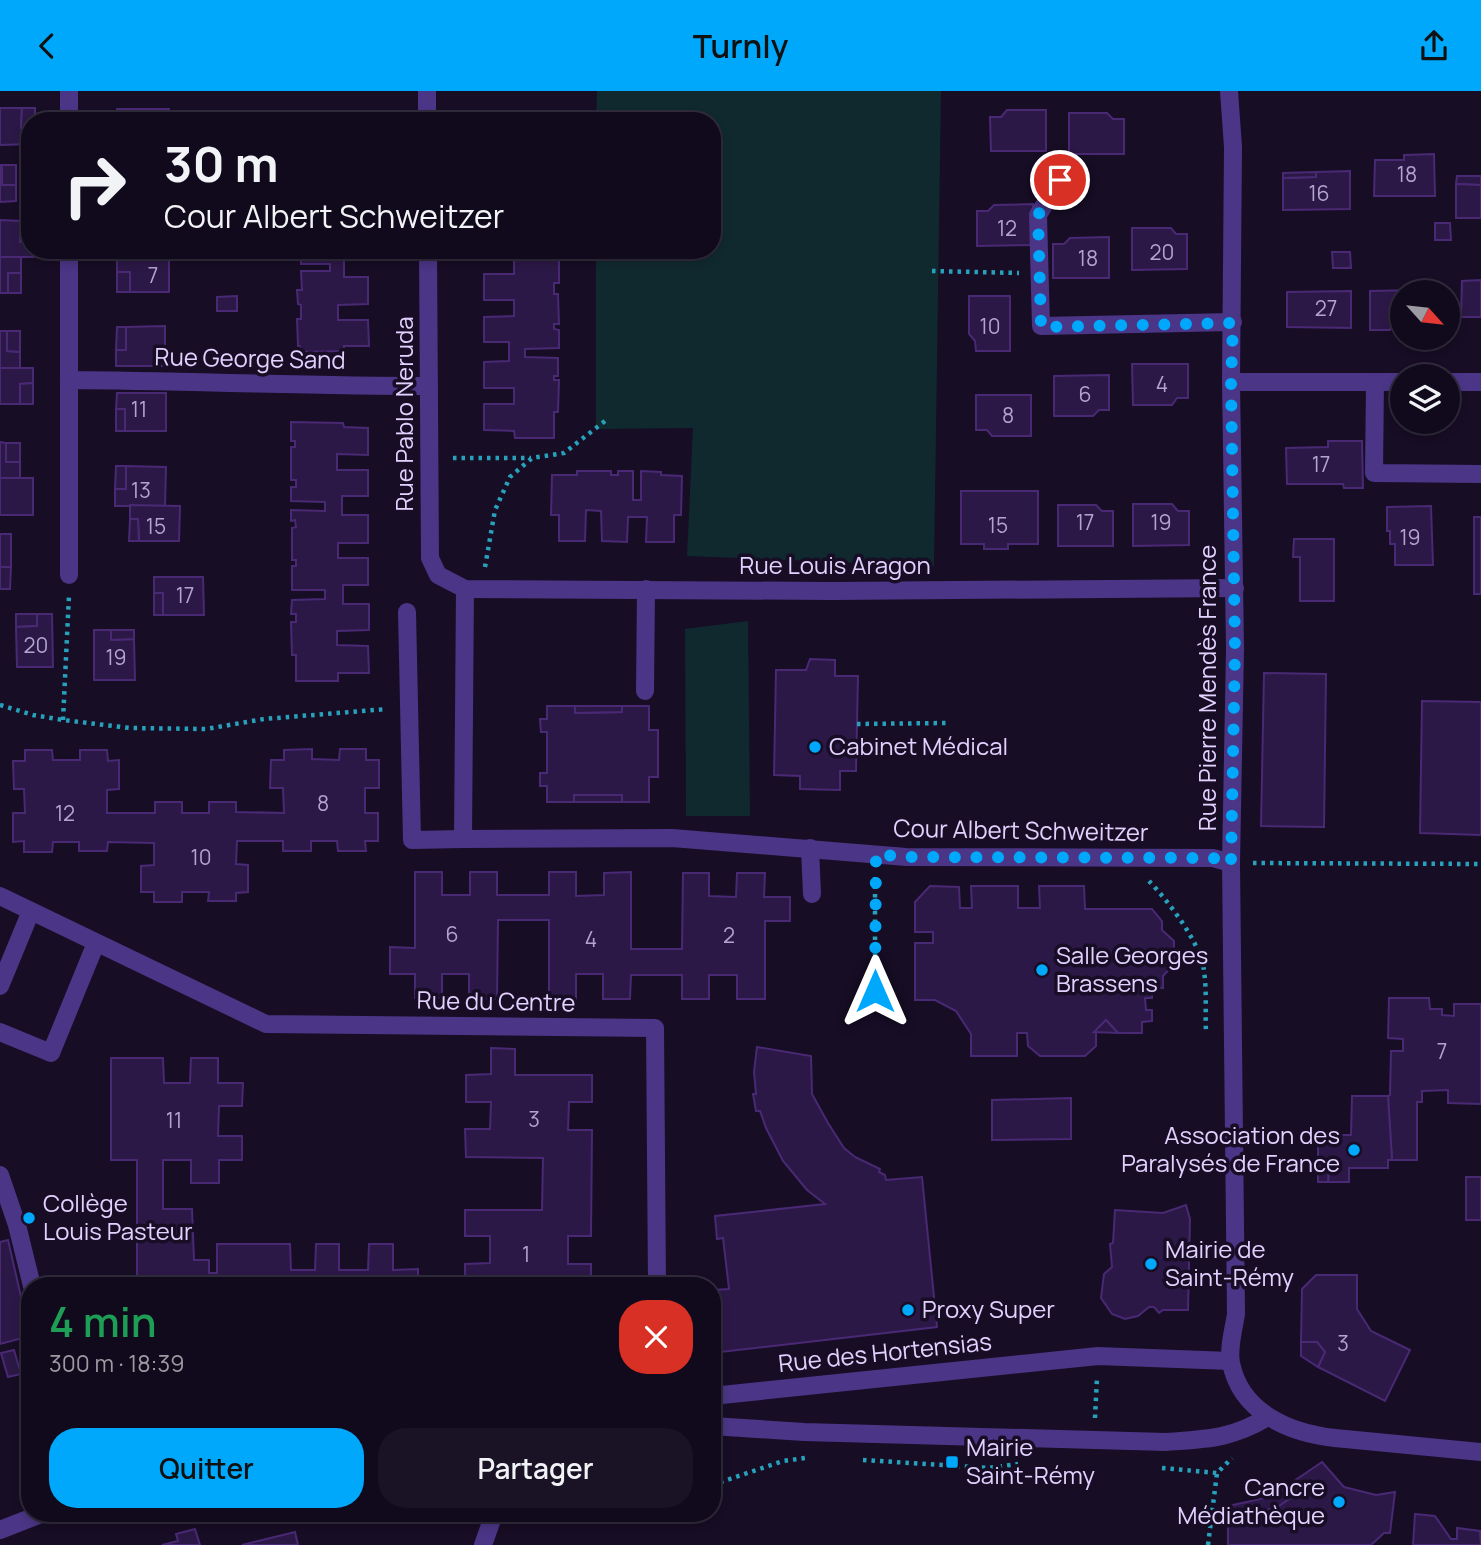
<!DOCTYPE html>
<html lang="fr">
<head>
<meta charset="utf-8">
<style>
	:root { --surface:#110a1c; --page:#1a1325; --text:#f1f3f6; --muted:#9c9aa3; --line:#302b3b; --accent:#00a8fc }
	body { margin:0; font-family:Manrope,sans-serif; background:var(--page); color:var(--text); height:100vh; display:flex; flex-direction:column; font-size:26px; white-space:nowrap }
	* { box-sizing:border-box; margin:0 }
	p { font-size:23px; color:var(--muted) }
	.icon { flex:none; width:38px; height:38px; fill:none; stroke:currentColor; stroke-width:2; stroke-linecap:round; stroke-linejoin:round }
	.map { position:relative; flex:1; overflow:hidden }
	.panel { position:absolute; left:21px; top:1186px; width:700px; height:245px; display:flex; flex-direction:column; background:var(--surface); border-radius:28px; box-shadow:0 4px 10px #0003,0 0 0 2px var(--line) }
	.panel>* { flex:none }
	.guide { position:absolute; left:21px; top:21px; width:700px; height:147px; border-radius:28px; box-shadow:0 4px 10px #0003,0 0 0 2px var(--line); background:#110a1c; color:var(--text); overflow:hidden }
	.needle { width:46px; rotate:117deg }
	.controls { position:absolute; left:1390px; top:189px; display:grid; gap:14px }
	.controls a { display:grid; place-items:center; width:70px; height:70px; border-radius:50%; background:var(--surface); box-shadow:0 4px 10px #0003,0 0 0 2px var(--line); font-size:35px }
	.pin { position:absolute; display:grid; place-items:center; width:60px; height:60px; color:#fff; margin:-30px; border:4px solid #fff; border-radius:50%; box-shadow:0 2px 7px #0007 }
	.me { position:absolute; width:77px; margin:-38px; rotate:0deg; stroke-linejoin:round; filter:drop-shadow(0 0 5px #0008) }
	.turn { display:flex; align-items:center; gap:24px; height:147px; padding:0 28px; font-size:32px }
	.turn .icon { width:91px; height:91px; stroke-width:2.5 }
	.turn b { display:block; font-size:49px; line-height:60px }
	.round { display:grid; place-items:center; flex:none; width:74px; height:74px; border-radius:28px; background:var(--page) }
	.overview { display:flex; align-items:center; justify-content:space-between; height:119px; padding:0 28px }
	h1 { font-size:42px; font-weight:600; line-height:52px; color:#1e9e55 }
	.primary-button { display:flex; gap:14px; margin-top:auto; padding:14px 28px }
	.primary-button a { flex:1; height:80px; border-radius:28px; background:var(--accent); color:#111; font-size:28px; font-weight:600; line-height:80px; text-align:center }
	.primary-button a+a { background:var(--page); color:var(--text) }
	header { display:flex; justify-content:space-between; align-items:center; height:91px; padding:0 28px; background:var(--accent); color:#111; font-size:32px; font-weight:600 }
	.map>svg:first-child { display:block }
</style>
</head>
<body>
<header><svg class="icon" aria-label="back" viewBox="0 0 24 24"><path d="M15 5l-7 7 7 7"/></svg>Turnly<svg class="icon" aria-label="share" viewBox="0 0 24 24"><path d="M12 15V3M7 8l5-5 5 5M5 13v7h14v-7"/></svg></header>
<div class="map">
<svg width="1481" height="1454" viewBox="0 0 1481 1454">
	<rect width="100%" height="100%" fill="#170d25"/>
	<g fill="#10292f">
		<path d="M597,0H941L934,475L687,465L693,337L596,338V159H712V30H596Z"/>
		<path d="M748,530L750,725H686L685,538Z"/>
	</g>
	<g fill="#2c1846" stroke="#492974" stroke-width="2">
		<path d="M0,17H22L21,37H30V53L0,54Z"/>
		<path d="M22,17H35V30H30V37H21Z"/>
		<rect x="117" y="18" width="13" height="12"/>
		<rect x="130" y="18" width="39" height="12"/>
		<path d="M1007,19H1046V60H991L990,26H1001Z"/>
		<path d="M571,20V30H514V22Z"/>
		<rect x="281" y="21" width="57" height="9"/>
		<rect x="343" y="21" width="25" height="9"/>
		<rect x="484" y="21" width="27" height="9"/>
		<path d="M1069,22H1107L1113,28H1124V63H1069Z"/>
		<path d="M1434,63L1435,105H1374L1375,69H1404V64Z"/>
		<path d="M0,74H2V94H16V110L0,111Z"/>
		<rect x="2" y="74" width="14" height="20"/>
		<path d="M1350,80V118L1283,119V87L1316,86V81Z"/>
		<path d="M1316,81V86L1283,87V82Z"/>
		<path d="M1457,85H1481V94L1456,93Z"/>
		<path d="M1481,85V127H1456V93L1481,94Z"/>
		<path d="M1033,113V154L977,155V120H988L994,114Z"/>
		<path d="M0,129L21,130L20,151L30,150V159H34V166H0Z"/>
		<path d="M21,130H30V150L20,151Z"/>
		<path d="M1435,132H1450L1451,149H1435Z"/>
		<path d="M1132,137H1171L1176,143H1187V178L1132,179Z"/>
		<path d="M1109,146V187H1053V153H1064L1070,147Z"/>
		<rect x="130" y="159" width="54" height="6"/>
		<path d="M298,159H368V167L344,168V186H368V213L338,214V229H368L369,255H344V260L301,261L300,255H298L297,228H301V214L298,213L297,199H302L301,180H330V173H301V160Z"/>
		<path d="M484,159L559,160V192H554V203H558L559,233H554V238L559,239V257L525,258V266L558,267V285H554V289H559L558,321H554V347H515L514,340L484,339V313H514V297H484V271L509,270V251H484V226L514,225V209H484V183H514V167H484Z"/>
		<path d="M1332,161H1350L1351,177H1333Z"/>
		<path d="M117,165H169V201H130V181H117Z"/>
		<path d="M0,166H21V182H8V202H0Z"/>
		<rect x="117" y="181" width="13" height="20"/>
		<rect x="8" y="182" width="13" height="20"/>
		<path d="M1481,189V226H1461L1462,190Z"/>
		<path d="M1417,193L1435,194V201H1402V236H1391L1390,239H1370V200L1417,199Z"/>
		<path d="M1351,200V237L1287,236V201Z"/>
		<path d="M237,205V220H217V206Z"/>
		<path d="M969,205H1010V260H976L975,250L969,243Z"/>
		<path d="M165,235V275H116V259H126V236Z"/>
		<path d="M117,236H126V259H116Z"/>
		<path d="M0,240H7V260L20,261V277H0Z"/>
		<path d="M7,240H20V261L7,260Z"/>
		<path d="M1132,273H1188V307H1177L1172,314H1133Z"/>
		<path d="M0,277H33V292L20,293V313H0Z"/>
		<path d="M1109,284V319H1099L1093,325H1054V285Z"/>
		<path d="M33,292V313H20V293Z"/>
		<path d="M117,302H166V340H125V318H116Z"/>
		<path d="M976,304H1031V345H992L987,339H976Z"/>
		<rect x="116" y="318" width="9" height="22"/>
		<path d="M291,331L343,332L344,336L368,337V364L337,363V379H368V405H342V424H368V452H338V467H368V494H343V513H369V539L337,540V554L368,555L369,582H338V590H296V564H292L291,531H296V523H291L292,509L325,508V499H292V475H296V469H292V437L296,436L295,429L291,430V419L325,420V411L291,410V396H296V389H291V356H295V350H291Z"/>
		<path d="M1328,350H1362L1363,397H1344L1343,393H1287L1286,357L1328,356Z"/>
		<path d="M0,351L6,352V371H20V387H0Z"/>
		<rect x="6" y="352" width="14" height="19"/>
		<path d="M116,375H126V398H115Z"/>
		<path d="M126,375L166,376L165,415H115V398H126Z"/>
		<path d="M577,380H611V384H618V380H633V409H641V380L661,381V384L682,385L681,424H674V451H646L647,426H628L627,451L602,450L601,420L586,419L585,450H559V424H551L552,384H577Z"/>
		<rect x="0" y="387" width="33" height="37"/>
		<path d="M961,400H1038V453H1008V458H984V453H961Z"/>
		<path d="M1133,413H1172L1178,420H1189V454L1133,455Z"/>
		<path d="M130,414L180,415L179,450H139L138,428H130Z"/>
		<path d="M1058,414H1096L1102,420H1113V455H1058Z"/>
		<path d="M1431,415L1433,474H1395V453H1390V440H1387V416Z"/>
		<rect x="1474" y="426" width="7" height="77"/>
		<path d="M130,428H138L139,450H129Z"/>
		<rect x="0" y="443" width="11" height="33"/>
		<path d="M1294,448H1334V510H1300V466H1293Z"/>
		<path d="M0,476H11L10,498H0Z"/>
		<path d="M154,486H203L204,524H163V502H154Z"/>
		<rect x="154" y="502" width="9" height="22"/>
		<path d="M16,523H37V535L16,536Z"/>
		<path d="M37,523H52L53,576H17L16,536L37,535Z"/>
		<path d="M94,539H111V549L134,548L135,589H94Z"/>
		<path d="M111,539H134V548L111,549Z"/>
		<path d="M810,568L835,569V585H858L856,680H840V699L800,698V685L774,684L776,579H806Z"/>
		<path d="M1264,582L1326,583L1324,736L1261,735Z"/>
		<path d="M1422,610L1481,611V744L1420,742Z"/>
		<path d="M547,615H575V622L622,621V615H649V639H658V686H649V711H622V704H574V711H547V695H540V682H547V641H541L540,628H547Z"/>
		<path d="M575,615H622V621L575,622Z"/>
		<path d="M312,658V668L339,669L340,658H366V669H379V697H365V722H378V750H365L366,760H338L337,750H311V760H283V750H237L236,773L248,774V801L236,802V810H208L209,801H182V811H154V801H141V775L154,774V752L108,751L107,760H79V751H53L52,761H24V750L13,751V722H25L24,698H14L13,670H25V659H52L53,669H80V659H107L108,670L119,669V698L107,699V722H155V711H182V722H209V711H236V721L284,722L283,697H270L271,669H284V659Z"/>
		<rect x="574" y="704" width="48" height="7"/>
		<path d="M415,781H442V804H470V781H497V804H549V781H576V805L604,804V782L631,781V858H682L683,782H709V805L736,806L737,782H765L764,806H790V830H765V908H737V884H709V908H682V884H631L630,908H603V883H576V908H549V829H498L497,908H469V883H442V907H415V883H390V856L415,857Z"/>
		<path d="M930,795L959,796L960,817H972L971,795H1018V817H1040L1039,795H1084L1085,818H1152L1162,830V839L1174,850V873L1163,885V897H1152V907H1145L1146,919H1152V930L1142,931V942H1118L1106,929L1094,941L1096,942V955L1085,965H1040L1028,955L1027,942H1017V965H971V943L956,920L935,909H915V852H933V841H915V811Z"/>
		<path d="M1389,907H1429L1430,918H1442V924L1454,925V913H1481V1013L1448,1012V999L1422,1000V1011H1417V1069H1392L1388,1005L1390,1004L1391,960H1403V948L1388,947Z"/>
		<path d="M1106,929L1118,942L1094,941Z"/>
		<path d="M757,956L811,965L812,1003L828,1032L844,1057L855,1066L880,1078L879,1081L885,1084L886,1089L922,1086L937,1236L712,1262V1199L729,1198L723,1147L717,1148L715,1125L825,1113L807,1099L783,1070L766,1037L760,1020H756L753,1003H756L754,981Z"/>
		<path d="M491,957L515,958V984H592V1011H569L568,1039H592L591,1145H568V1173H591V1195H465V1173L490,1172V1145H465V1119H542L543,1067L466,1066L465,1038H490L491,1011H466V984L491,983Z"/>
		<path d="M111,967H163L164,992H190L191,967H218V992H243L242,1015H219L218,1045H242V1069H219V1092H191V1069H163V1118H192L194,1169H209V1182H217V1153H290L291,1179H315L316,1153H339V1179H368L369,1153H393V1179L418,1178V1195L137,1193V1069H111Z"/>
		<path d="M1352,1005H1388L1392,1069H1388V1077H1349V1091H1328L1329,1076H1318V1044H1351Z"/>
		<path d="M1071,1007V1048L992,1049V1009Z"/>
		<path d="M1318,1076H1329L1328,1091H1318Z"/>
		<rect x="1466" y="1086" width="15" height="43"/>
		<path d="M1186,1114L1190,1128L1188,1219H1163L1159,1222L1154,1216H1149L1138,1225L1125,1228L1112,1223L1101,1207L1104,1183L1112,1176L1110,1153L1113,1152L1115,1119L1163,1122Z"/>
		<path d="M8,1149L30,1245L0,1253V1151Z"/>
		<path d="M1316,1184H1357V1218L1371,1240L1410,1259L1385,1310L1318,1276L1325,1261L1317,1251H1301L1302,1198Z"/>
		<path d="M1301,1251H1317L1325,1261L1318,1276L1301,1265Z"/>
		<path d="M14,1259L21,1283L8,1286L1,1262Z"/>
		<path d="M1322,1371L1344,1396L1376,1404L1395,1401L1390,1442H1384L1371,1454H1228V1427L1276,1417L1303,1398L1297,1388Z"/>
		<path d="M1297,1388L1303,1398L1276,1417L1228,1427V1415L1274,1405Z"/>
		<path d="M1415,1423L1435,1425L1451,1448H1457V1437L1480,1440L1481,1454H1413Z"/>
		<path d="M195,1438L200,1454H162L178,1450L176,1443Z"/>
		<path d="M295,1441L298,1454H242Z"/>
	</g>
	<g fill="none" stroke-linecap="round" stroke-linejoin="round">
		<g stroke="#28a2bc" stroke-width="4.5" stroke-dasharray="3.5 5" stroke-linecap="butt">
			<path d="M932,180L1019,182"/>
			<path d="M453,367H531"/>
			<path d="M485,476L495,419L510,386L532,367L564,362L605,330"/>
			<path d="M0,614L33,624L63,629L130,637L206,638L264,628L387,618"/>
			<path d="M63,629L69,504"/>
			<path d="M857,633L947,632"/>
			<path d="M1253,772L1481,773"/>
			<path d="M1149,790C1168,810 1201,852 1204,880C1207,900 1205,921 1206,941"/>
			<path d="M875,900V785"/>
			<path d="M1095,1327L1097,1287"/>
			<path d="M863,1369L989,1377L1018,1373"/>
			<path d="M1162,1377L1217,1382"/>
			<path d="M712,1394L783,1370L805,1367"/>
			<path d="M1208,1454L1217,1382L1232,1367"/>
		</g>
		<g stroke="#4b3586" stroke-width="18">
			<path d="M69,0V30"/>
			<path d="M427,0V30"/>
			<path d="M1229,0L1233,56L1231,291L1235,558L1231,772L1236,1223C1234,1237 1228,1257 1231,1272C1241,1322 1290,1342 1335,1347L1481,1361"/>
			<path d="M1060,89L1038,124L1041,235L1233,231"/>
			<path d="M69,159V484"/>
			<path d="M428,159L430,467L438,484L465,498L832,500L1235,497"/>
			<path d="M69,289C189,290 309,295 429,295"/>
			<path d="M1231,291H1402"/>
			<path d="M1375,291L1374,382L1481,383"/>
			<path d="M1447,291H1481"/>
			<path d="M465,498L463,748L672,747L906,766L1213,767L1231,772"/>
			<path d="M407,521L412,749L463,748"/>
			<path d="M645,600L646,498"/>
			<path d="M810,757L812,803"/>
			<path d="M0,805L266,933L655,937L657,1195"/>
			<path d="M0,895L31,820"/>
			<path d="M0,941L51,962L96,852"/>
			<path d="M0,1084L17,1134L32,1195"/>
			<path d="M712,1305L1098,1265L1230,1270"/>
			<path d="M712,1335L804,1341L1166,1351C1208,1348 1231,1348 1268,1326"/>
			<path d="M0,1439L41,1423"/>
			<path d="M483,1454L494,1423"/>
		</g>
	</g>
	<g fill="none" stroke-linecap="round" stroke-linejoin="round">
		<path stroke="#00a8fc" stroke-width="12" stroke-dasharray="0 21.6" d="M875,900L876,763L906,766L1213,767L1231,772L1235,558L1231,291L1233,232L1041,236L1038,124L1060,89"/>
	</g>
	<g fill="#00a8fc" stroke="#170d25" stroke-width="2.5">
		<circle cx="815" cy="656" r="7"/>
		<circle cx="1042" cy="879" r="7"/>
		<circle cx="1354" cy="1059" r="7"/>
		<circle cx="29" cy="1127" r="7"/>
		<circle cx="1151" cy="1173" r="7"/>
		<circle cx="908" cy="1219" r="7"/>
		<rect x="945" y="1364" width="14" height="14" rx="3.5"/>
		<circle cx="1339" cy="1411" r="7"/>
	</g>
	<g text-anchor="middle" stroke-width="7" stroke-linejoin="round" paint-order="stroke">
		<g font-size="21" fill="#b4a3d1">
			<text x="1407" y="91">18</text>
			<text x="1319" y="110">16</text>
			<text x="1007" y="145">12</text>
			<text x="1162" y="169">20</text>
			<text x="1088" y="175">18</text>
			<text x="153" y="192">7</text>
			<text x="1326" y="225">27</text>
			<text x="990" y="243">10</text>
			<text x="1162" y="301">4</text>
			<text x="1085" y="311">6</text>
			<text x="139" y="326">11</text>
			<text x="1008" y="332">8</text>
			<text x="1321" y="381">17</text>
			<text x="141" y="407">13</text>
			<text x="1085" y="439">17</text>
			<text x="1161" y="439">19</text>
			<text x="998" y="442">15</text>
			<text x="156" y="443">15</text>
			<text x="1410" y="454">19</text>
			<text x="185" y="512">17</text>
			<text x="36" y="562">20</text>
			<text x="116" y="574">19</text>
			<text x="323" y="720">8</text>
			<text x="65" y="730">12</text>
			<text x="201" y="774">10</text>
			<text x="452" y="851">6</text>
			<text x="729" y="852">2</text>
			<text x="591" y="856">4</text>
			<text x="1442" y="968">7</text>
			<text x="534" y="1036">3</text>
			<text x="174" y="1037">11</text>
			<text x="526" y="1171">1</text>
			<text x="1343" y="1260">3</text>
		</g>
		<g font-size="24" fill="#e1d1ff" stroke="#170d25">
			<text transform="translate(250 268) rotate(1)" y="8">Rue George Sand</text>
			<text transform="translate(405 323) rotate(-90)" y="8">Rue Pablo Neruda</text>
			<text x="835" y="483">Rue Louis Aragon</text>
			<text transform="translate(1208 597) rotate(-90)" y="8">Rue Pierre Mendès France</text>
			<text transform="translate(1021 740) rotate(1)" y="8">Cour Albert Schweitzer</text>
			<text transform="translate(496 911) rotate(1)" y="8">Rue du Centre</text>
			<text transform="translate(885 1262) rotate(-6)" y="8">Rue des Hortensias</text>
		</g>
		<g font-size="24" fill="#e1d1ff" stroke="#170d25" text-anchor="start">
			<text x="829" y="664">Cabinet Médical</text>
			<text x="1056" y="873">Salle Georges<tspan x="1056" dy="28">Brassens</tspan></text>
			<text x="1340" y="1053" text-anchor="end">Association des<tspan x="1340" dy="28">Paralysés de France</tspan></text>
			<text x="43" y="1121">Collège<tspan x="43" dy="28">Louis Pasteur</tspan></text>
			<text x="1165" y="1167">Mairie de<tspan x="1165" dy="28">Saint-Rémy</tspan></text>
			<text x="922" y="1227">Proxy Super</text>
			<text x="966" y="1365">Mairie<tspan x="966" dy="28">Saint-Rémy</tspan></text>
			<text x="1325" y="1405" text-anchor="end">Cancre<tspan x="1325" dy="28">Médiathèque</tspan></text>
		</g>
	</g>
</svg>
<div class="controls">
<a><svg class="needle" viewBox="-14 -14 28 28"><path d="M0-13l5 13h-10z" fill="#e53935"/><path d="M0 13l5-13h-10z" fill="#9c9aa3"/></svg></a>
<a><svg class="icon" aria-label="layers" viewBox="0 0 24 24"><path d="M12 4l9 5-9 5-9-5zM3 14l9 5 9-5"/></svg></a>
</div>
<div class="pin" style="left:1060px;top:89px;background:#d93025"><svg class="icon" aria-label="arrive" viewBox="0 0 24 24"><path d="M6 21V4h12l-3 4 3 4H6"/></svg></div>
<svg class="me" style="left:875px;top:900px" viewBox="-20 -20 40 40"><path d="M0-17L14 15 0 8-14 15z" fill="#00a8fc" stroke="#fff" stroke-width="4"/></svg>
<div class="guide">
<div class="turn"><svg class="icon" aria-label="right" viewBox="0 0 24 24"><path d="M7 20v-9h11M14 6l5 5-5 5"/></svg><div><b>30 m</b>Cour Albert Schweitzer</div></div>
</div>
<section class="panel">
<div class="overview"><div><h1>4 min</h1><p>300 m · 18:39</p></div><a class="round" style="background:#d93025;color:#fff"><svg class="icon" aria-label="close" viewBox="0 0 24 24"><path d="M6 6l12 12M18 6L6 18"/></svg></a></div>
<div class="primary-button"><a>Quitter</a><a>Partager</a></div>
</section>
</div>
</body>
</html>
